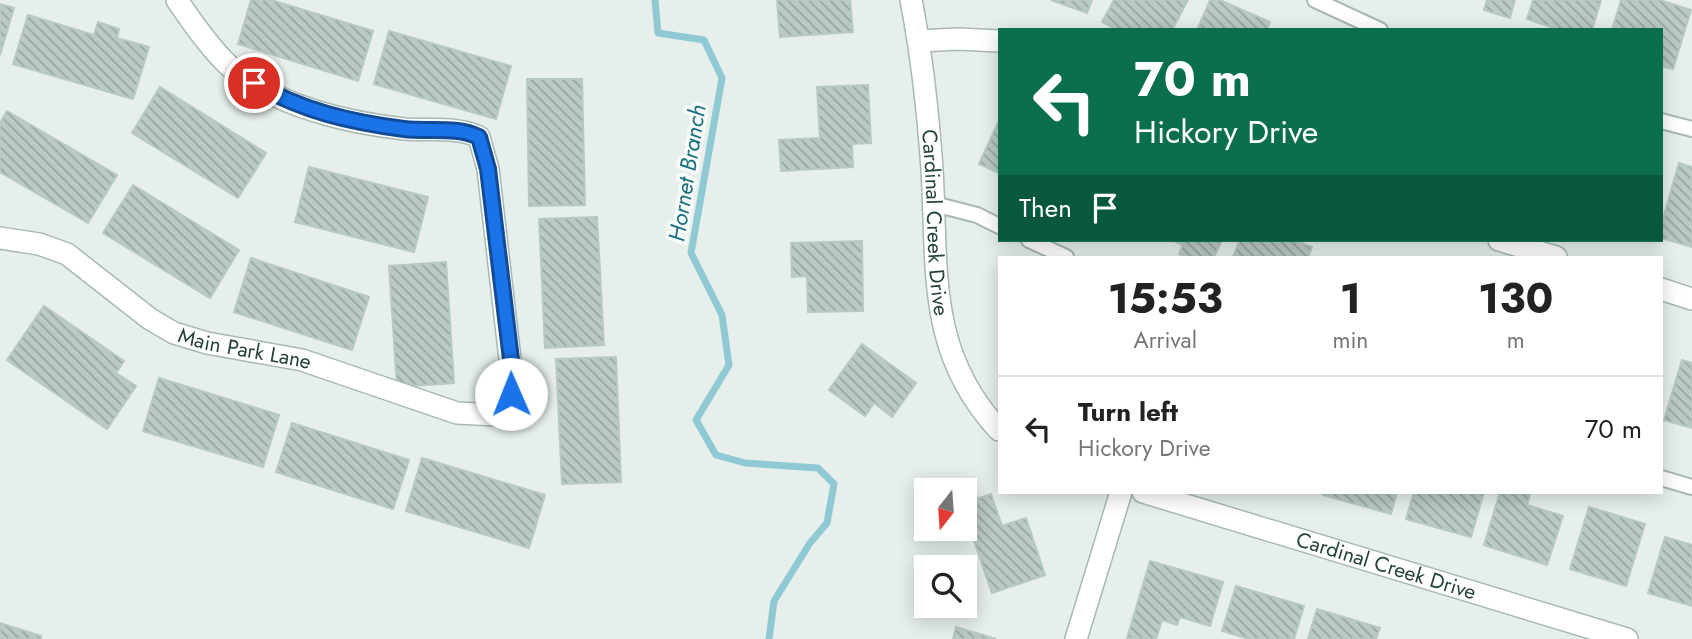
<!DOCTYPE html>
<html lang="en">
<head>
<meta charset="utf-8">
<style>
	:root { --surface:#fff; --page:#f2f2f2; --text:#222; --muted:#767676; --line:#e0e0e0 }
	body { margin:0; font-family:Jost,sans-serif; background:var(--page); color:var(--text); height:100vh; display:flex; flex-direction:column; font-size:26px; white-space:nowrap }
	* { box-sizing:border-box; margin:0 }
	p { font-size:23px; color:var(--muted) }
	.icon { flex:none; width:38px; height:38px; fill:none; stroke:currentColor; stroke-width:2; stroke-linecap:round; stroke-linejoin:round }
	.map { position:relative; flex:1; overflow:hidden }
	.panel { position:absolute; left:998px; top:256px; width:665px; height:238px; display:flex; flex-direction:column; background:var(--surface); border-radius:0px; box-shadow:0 4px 18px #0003 }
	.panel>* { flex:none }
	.guide { position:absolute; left:998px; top:28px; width:665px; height:214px; border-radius:0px; box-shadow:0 4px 18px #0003; background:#0b6e4f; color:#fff; overflow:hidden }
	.needle { width:46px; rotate:197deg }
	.tools { position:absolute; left:914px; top:478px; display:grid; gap:14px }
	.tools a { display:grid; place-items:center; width:63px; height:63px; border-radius:0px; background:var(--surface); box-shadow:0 4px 18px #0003; font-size:35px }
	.pin { position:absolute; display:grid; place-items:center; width:60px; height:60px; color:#fff; margin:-30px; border:4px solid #fff; border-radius:50%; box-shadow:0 2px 7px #0007 }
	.me { position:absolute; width:77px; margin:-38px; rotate:359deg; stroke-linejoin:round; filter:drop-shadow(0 0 5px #0008) }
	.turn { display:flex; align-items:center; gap:24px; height:147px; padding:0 21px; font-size:32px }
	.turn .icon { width:91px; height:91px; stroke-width:2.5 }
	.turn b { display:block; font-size:49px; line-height:60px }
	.then { display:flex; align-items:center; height:66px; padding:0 21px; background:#0003; gap:14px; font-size:26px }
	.eta { display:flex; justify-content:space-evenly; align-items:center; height:119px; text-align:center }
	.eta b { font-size:42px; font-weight:700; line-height:49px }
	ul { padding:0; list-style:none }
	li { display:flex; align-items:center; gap:21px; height:105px; padding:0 21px; border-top:2px solid var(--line) }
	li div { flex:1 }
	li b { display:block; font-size:26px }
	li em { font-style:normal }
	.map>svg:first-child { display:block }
</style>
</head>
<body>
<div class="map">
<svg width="1692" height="639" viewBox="0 0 1692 639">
	<defs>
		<pattern id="building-back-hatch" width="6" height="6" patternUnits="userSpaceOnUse" patternTransform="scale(1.75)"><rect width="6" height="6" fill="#bbcac4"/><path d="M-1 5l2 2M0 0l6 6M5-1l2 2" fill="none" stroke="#98a6a0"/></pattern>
	</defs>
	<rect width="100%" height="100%" fill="#e6efeb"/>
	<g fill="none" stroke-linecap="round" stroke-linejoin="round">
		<path stroke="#8ec9d4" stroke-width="7" d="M655,0L658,33L704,40L722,78L691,253L722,315L729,365L696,420L716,455L745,463L818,468L834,484L827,523L810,543L774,601L769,639"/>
	</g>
	<g fill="url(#building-back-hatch)" stroke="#b8c9c2" stroke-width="2">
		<path d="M251,0H271L373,31L358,81L238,44Z"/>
		<path d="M777,0H850L853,32L780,37Z"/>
		<path d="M1051,0H1092L1087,13Z"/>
		<path d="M1114,0H1188L1172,30H1118L1102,22Z"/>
		<path d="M1210,0H1220L1270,22L1267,30H1197Z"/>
		<path d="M1487,0H1515L1510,18L1484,10Z"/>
		<path d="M1533,0H1601L1592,30H1560L1527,19Z"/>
		<path d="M1621,0H1660L1691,10L1673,69L1661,66V30H1612Z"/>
		<path d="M0,4L14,8L0,55Z"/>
		<path d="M28,15L94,35L98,22L119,29L117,38L149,47L133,99L13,64Z"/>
		<path d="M389,31L511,66L496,119L374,84Z"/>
		<path d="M527,79H582L585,205L529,206Z"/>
		<path d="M868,85L871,143L852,144L853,167L781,171L779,140L820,138L817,87Z"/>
		<path d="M160,87L266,153L238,198L132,133Z"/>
		<path d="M7,111L117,175L88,223L0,172V123Z"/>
		<path d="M999,121V173L979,164Z"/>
		<path d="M1679,163L1692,167V247L1661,238V226Z"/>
		<path d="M309,167L428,197L414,252L295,222Z"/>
		<path d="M133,185L239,250L210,298L103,233Z"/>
		<path d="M597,217L604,345L545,348L539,219Z"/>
		<path d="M1172,240H1222L1214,257H1187L1179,254L1183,245Z"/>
		<path d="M1240,240H1294L1312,247L1308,257H1233Z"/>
		<path d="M862,241L863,311L808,312L807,276L792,277L791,243Z"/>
		<path d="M251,258L369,297L352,350L234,312Z"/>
		<path d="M446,262L454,383L397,387L389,266Z"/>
		<path d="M44,306L124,361L116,373L136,386L107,429L7,360Z"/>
		<path d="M862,344L916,383L892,417L874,403L865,416L829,390Z"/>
		<path d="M616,357L621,482L562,484L556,359Z"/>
		<path d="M1682,360L1692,363V428L1664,420Z"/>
		<path d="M159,378L279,415L263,467L143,431Z"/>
		<path d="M292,423L409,460L393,509L276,472Z"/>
		<path d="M422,458L545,495L529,548L406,511Z"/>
		<path d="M1323,492H1397L1391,514L1323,495Z"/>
		<path d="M1414,492H1484L1471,537L1406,519Z"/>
		<path d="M1500,492H1531L1527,505L1563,516L1547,565L1484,545Z"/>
		<path d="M991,494L1002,526L1026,518L1045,575L992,593L964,512V503Z"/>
		<path d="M1589,507L1645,524L1626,586L1570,569Z"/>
		<path d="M1665,537L1692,545V606L1648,593Z"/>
		<path d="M1150,561L1223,582L1210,626L1180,617L1177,625L1162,620L1156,639L1127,638Z"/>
		<path d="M1236,586L1304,606L1294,639H1249L1222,631Z"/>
		<path d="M1317,609L1380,628L1376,639H1308Z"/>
		<path d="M0,623L41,636V639H0Z"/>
		<path d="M956,627L996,639H953Z"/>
	</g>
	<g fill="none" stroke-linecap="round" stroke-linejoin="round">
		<defs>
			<g id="lane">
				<path d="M1315,0L1380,30"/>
				<path d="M1661,121L1692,129"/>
				<path d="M934,204L977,215L999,226"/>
				<path d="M1029,240L1066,257"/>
				<path d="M1661,478L1692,487"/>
			</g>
			<g id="street">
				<path id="s1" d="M911,0C922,56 928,112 932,169C938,268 926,352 999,430"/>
				<path d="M919,41L958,39L999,41"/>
				<path id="s2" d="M0,238L39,244L67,254L150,319L174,333L207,343L302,360L457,413L495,415L505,407L511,394L512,376L488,169L479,137C456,126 430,131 405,129C349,123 280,107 235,71C214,54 192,22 177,0"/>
				<path d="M1499,240L1556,257"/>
				<path d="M1661,289L1692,299"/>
				<path id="s3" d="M1143,492L1627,639"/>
				<path d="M1076,639L1121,492"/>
			</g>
		</defs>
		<use href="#lane" stroke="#a8b8b2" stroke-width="18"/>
		<use href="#street" stroke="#a8b8b2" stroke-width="24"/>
		<use href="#lane" stroke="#fff" stroke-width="14"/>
		<use href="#street" stroke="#fff" stroke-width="21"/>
	</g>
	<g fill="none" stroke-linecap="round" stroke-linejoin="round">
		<defs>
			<path id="route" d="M254,83C302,111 350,122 404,129C429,132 456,126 479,137L488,169L513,376L511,394"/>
		</defs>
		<use href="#route" stroke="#114b97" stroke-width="18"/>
		<use href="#route" stroke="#1a73e8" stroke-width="12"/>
	</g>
	<g text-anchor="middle" stroke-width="7" stroke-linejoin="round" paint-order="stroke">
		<g font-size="21" fill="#24423a" stroke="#f7fbf9">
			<text dy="7" stroke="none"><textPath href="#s1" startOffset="224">Cardinal Creek Drive</textPath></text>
			<text dy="7" stroke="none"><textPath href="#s2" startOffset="275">Main Park Lane</textPath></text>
			<text dy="7" stroke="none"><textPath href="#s3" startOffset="254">Cardinal Creek Drive</textPath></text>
		</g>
		<g font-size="23" font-style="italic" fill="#1c6f80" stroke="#f7fbf9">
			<text transform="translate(687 173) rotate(-81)" y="8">Hornet Branch</text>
		</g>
	</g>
</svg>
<div class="tools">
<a><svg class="needle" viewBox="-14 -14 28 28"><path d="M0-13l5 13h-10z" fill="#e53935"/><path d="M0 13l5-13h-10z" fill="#767676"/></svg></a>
<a><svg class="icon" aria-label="search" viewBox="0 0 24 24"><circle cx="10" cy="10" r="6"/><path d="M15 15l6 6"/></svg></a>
</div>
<div class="pin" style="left:254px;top:83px;background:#d93025"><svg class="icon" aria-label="arrive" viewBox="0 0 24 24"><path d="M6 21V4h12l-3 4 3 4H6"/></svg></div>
<svg class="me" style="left:511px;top:394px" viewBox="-20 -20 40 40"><circle r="19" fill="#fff"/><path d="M0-13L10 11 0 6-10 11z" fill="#1a73e8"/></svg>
<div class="guide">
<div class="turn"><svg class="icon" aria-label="left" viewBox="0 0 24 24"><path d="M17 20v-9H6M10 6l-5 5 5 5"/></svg><div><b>70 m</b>Hickory Drive</div></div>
<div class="then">Then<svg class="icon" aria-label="arrive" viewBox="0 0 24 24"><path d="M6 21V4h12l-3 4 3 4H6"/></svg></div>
</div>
<section class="panel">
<div class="eta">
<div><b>15:53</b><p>Arrival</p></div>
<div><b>1</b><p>min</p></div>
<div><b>130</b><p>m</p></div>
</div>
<ul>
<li><svg class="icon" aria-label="left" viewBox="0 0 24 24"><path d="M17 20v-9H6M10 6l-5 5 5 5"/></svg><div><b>Turn left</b><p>Hickory Drive</p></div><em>70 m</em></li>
</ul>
</section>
</div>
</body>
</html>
